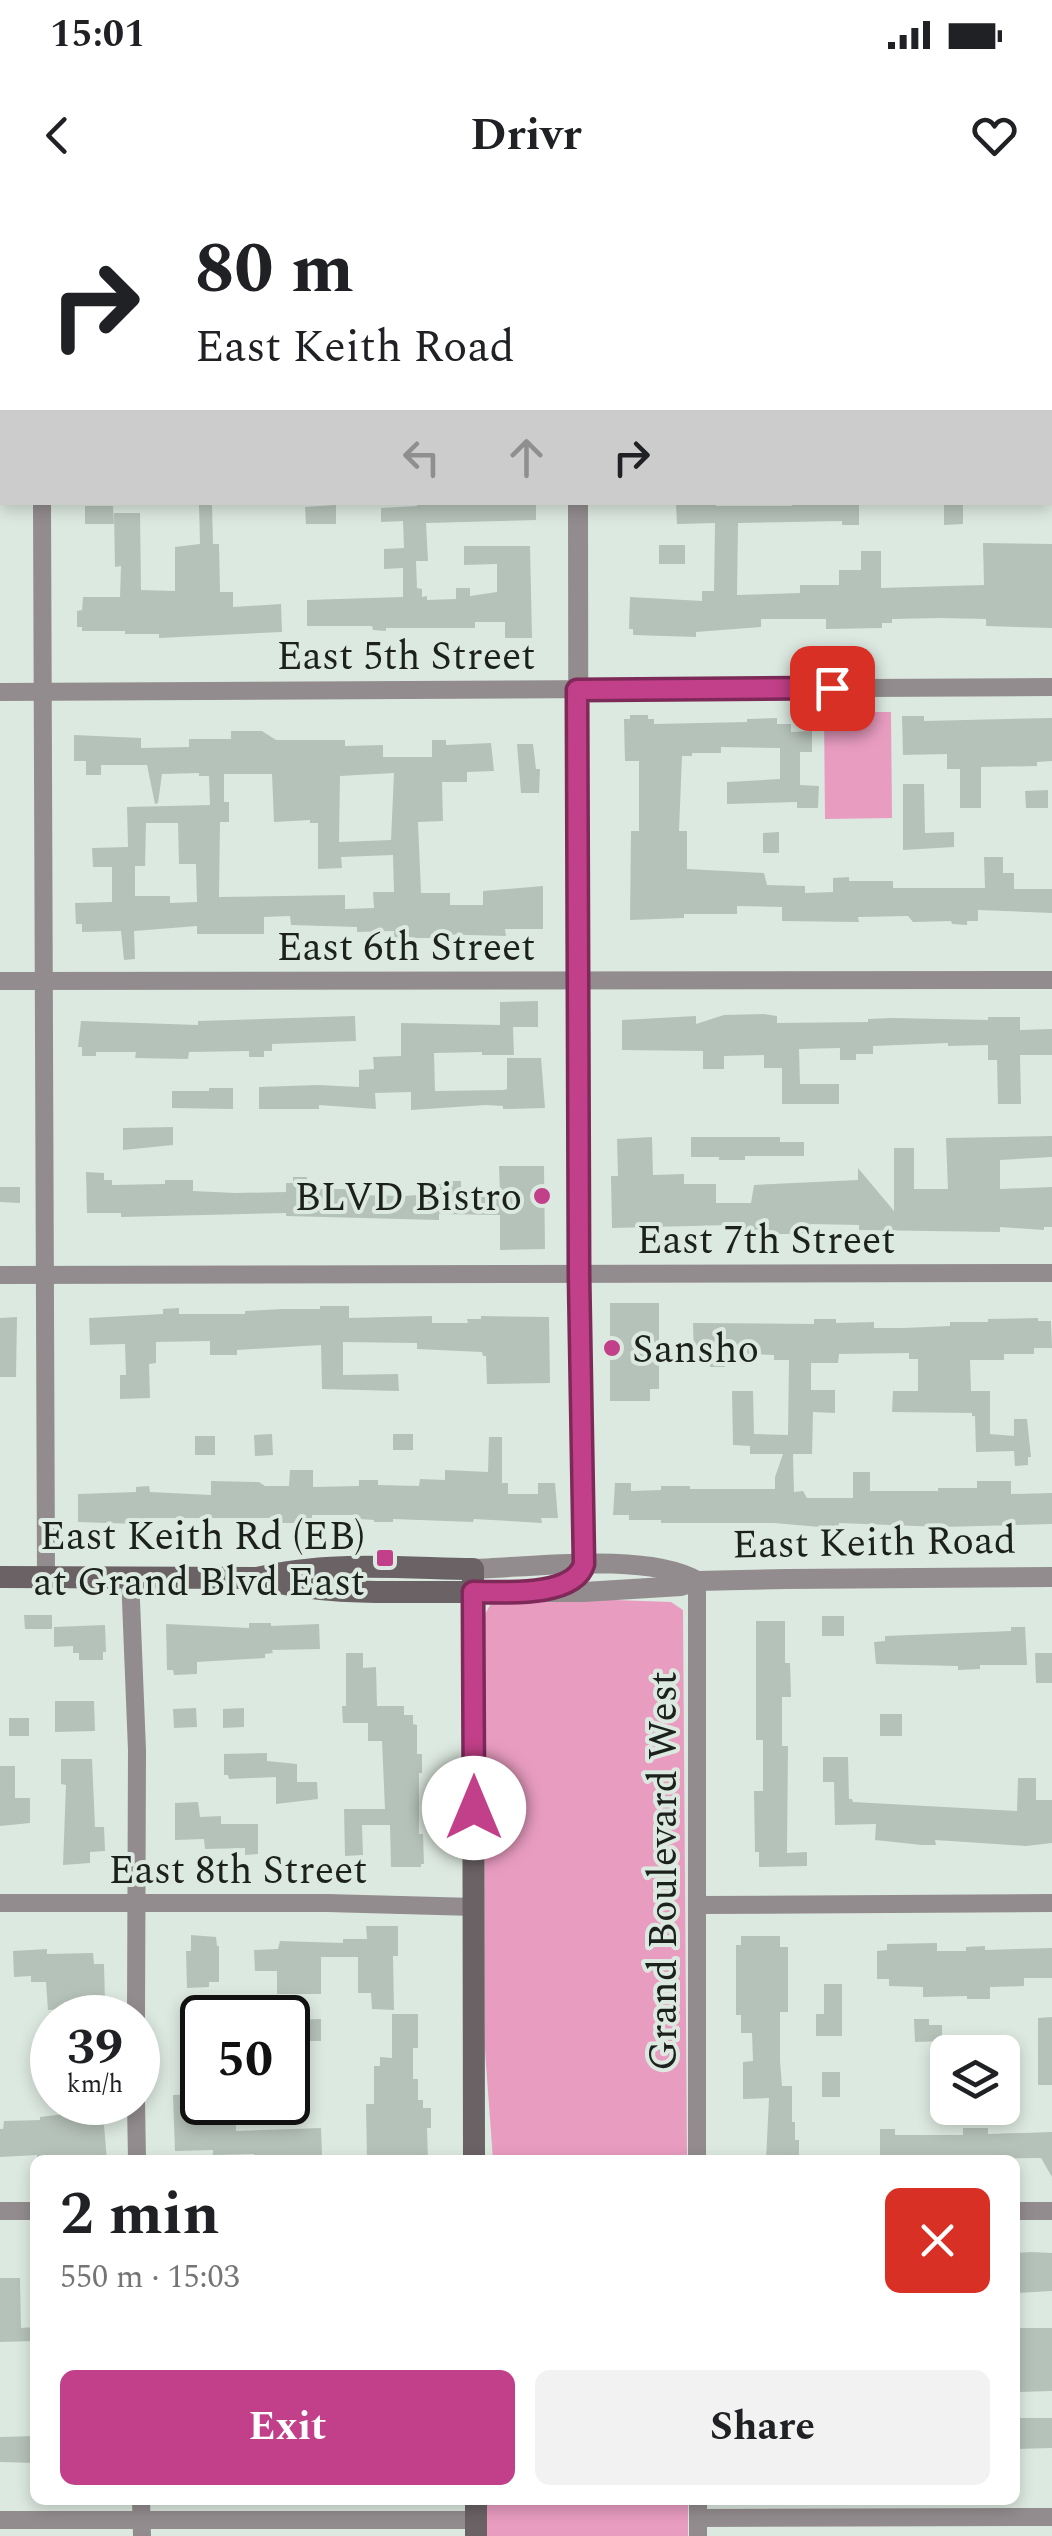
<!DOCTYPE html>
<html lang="en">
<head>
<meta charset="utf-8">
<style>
	:root { --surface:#fff; --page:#f2f2f2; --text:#202124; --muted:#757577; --accent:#c24089 }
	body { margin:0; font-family:Spectral,serif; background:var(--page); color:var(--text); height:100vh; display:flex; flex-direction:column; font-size:38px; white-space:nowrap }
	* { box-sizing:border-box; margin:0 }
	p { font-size:32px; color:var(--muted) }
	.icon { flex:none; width:55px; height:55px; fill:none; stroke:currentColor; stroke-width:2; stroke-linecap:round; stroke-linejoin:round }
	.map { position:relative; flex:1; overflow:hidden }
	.side { position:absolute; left:30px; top:1955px; width:990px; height:350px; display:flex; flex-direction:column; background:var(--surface); border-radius:15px; box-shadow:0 5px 15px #0003 }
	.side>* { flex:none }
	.top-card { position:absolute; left:0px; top:0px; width:1052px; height:305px; box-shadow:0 5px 15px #0003; background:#fff; color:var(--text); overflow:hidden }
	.buttons { position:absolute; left:930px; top:1835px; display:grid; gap:20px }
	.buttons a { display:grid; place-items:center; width:90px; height:90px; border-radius:15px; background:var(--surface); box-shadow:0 5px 15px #0003; font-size:50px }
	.speed { position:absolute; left:30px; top:1795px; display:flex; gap:20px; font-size:50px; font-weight:700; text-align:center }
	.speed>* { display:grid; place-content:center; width:130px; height:130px; border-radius:50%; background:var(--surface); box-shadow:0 5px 15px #0003; line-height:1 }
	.speed small { font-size:25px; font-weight:400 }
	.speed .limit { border:5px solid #111; border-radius:15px; background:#fff; color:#111 }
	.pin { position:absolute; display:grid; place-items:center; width:85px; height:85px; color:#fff; margin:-42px; border-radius:20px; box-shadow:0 5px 15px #0006 }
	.me { position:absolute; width:110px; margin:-55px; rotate:0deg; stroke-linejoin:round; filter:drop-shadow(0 0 8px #0008) }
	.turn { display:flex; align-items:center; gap:35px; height:210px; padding:0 30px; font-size:45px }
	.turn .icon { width:130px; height:130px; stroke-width:2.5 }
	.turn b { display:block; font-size:70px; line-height:85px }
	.lanes { display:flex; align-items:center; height:95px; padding:0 30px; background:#0003; justify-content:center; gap:50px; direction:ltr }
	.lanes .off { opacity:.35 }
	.round { display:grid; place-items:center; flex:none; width:105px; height:105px; border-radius:15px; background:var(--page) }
	.summary { display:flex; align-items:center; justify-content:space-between; height:170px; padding:0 30px }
	h1 { font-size:60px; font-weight:700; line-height:75px }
	.action { display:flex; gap:20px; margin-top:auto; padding:20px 30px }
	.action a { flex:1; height:115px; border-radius:15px; background:var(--accent); color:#fff; font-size:40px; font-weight:700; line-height:115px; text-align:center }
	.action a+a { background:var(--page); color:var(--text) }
	.status { display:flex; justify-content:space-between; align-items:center; height:70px; padding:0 50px; background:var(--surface); direction:ltr }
	.status svg { height:28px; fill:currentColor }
	header { display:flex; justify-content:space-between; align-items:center; height:130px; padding:0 30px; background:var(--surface); font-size:45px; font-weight:700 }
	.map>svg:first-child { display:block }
</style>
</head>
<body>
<div class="status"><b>15:01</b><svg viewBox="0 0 49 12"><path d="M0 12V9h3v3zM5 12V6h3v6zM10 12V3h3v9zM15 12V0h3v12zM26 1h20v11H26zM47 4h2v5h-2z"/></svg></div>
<header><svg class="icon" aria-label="back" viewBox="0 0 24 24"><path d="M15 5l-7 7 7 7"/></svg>Drivr<svg class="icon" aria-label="heart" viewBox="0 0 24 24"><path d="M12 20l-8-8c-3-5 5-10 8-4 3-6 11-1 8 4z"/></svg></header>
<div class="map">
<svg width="1052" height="2336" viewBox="0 0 1052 2336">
	<rect width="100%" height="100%" fill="#dce9e0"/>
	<g fill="#e89cc0">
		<path d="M0,0H434V2H2L0,22Z"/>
		<path d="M824,512H891L892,618L825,619Z"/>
		<path d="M586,1399L671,1402L683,1410L687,1960H493L485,1850L484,1416L493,1400Z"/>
		<rect x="486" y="2300" width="202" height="36"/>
	</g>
	<g fill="#b5c2b9" fill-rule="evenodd">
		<path d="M417,302H536V320L426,323L428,361H416L417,388L422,389V397L427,396V400L456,399V388H470V396L497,392V364L464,365V346H530L532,438H505V422H475V428H386V431L373,430L372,426H307V400L403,397V368L384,369V349L404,348L403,321L381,322V308L417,306Z"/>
		<path d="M716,302V306H792V302L859,305V325H842V321L738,323L737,395L800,393V385H839V370H861V351H881V388L984,385L983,343L1052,344V428L986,426V419L939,418L892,419V423H882V428L826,429V419H761V427L696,432V437L633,435V429H629L630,397L702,401V391H714L715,323L677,324L676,304Z"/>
		<path d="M199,304H212L213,344H219L220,392H233V407L281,404L282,432L159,438V434H125V431H82V427H77V411L82,410L83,397H120L121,366L115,367L114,313H140L141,390L175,391V347L200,344Z"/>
		<path d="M944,304H963V324L944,325Z"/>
		<path d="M336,305V324H306L305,307Z"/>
		<path d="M85,306H113L114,324H85Z"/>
		<rect x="659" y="345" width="26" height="19"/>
		<path d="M630,515H648V519H654V524L747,522V519L777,518V524H791V532L812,531V552H800V585L819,586L818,608H797V602L727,604V582L780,579V548L721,547V553H692V556H682L679,631H687V669L764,673L767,685L805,686V693L833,692V678L849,677V681H893V688H985L984,657H1003V673H1014V689H1052V713L978,710V721H967V725L952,724L951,721L913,722L908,716L858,717L859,722L782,721V707L737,706V714H684V718L630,720L631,631H639V561H625L624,519H630Z"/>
		<path d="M902,516H924V521L1052,518V561L1037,562V566L981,567V608H960V569H947V554L903,555Z"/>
		<path d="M231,531H262L276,540H345V546L383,545V557H432V540H446V545L491,543L494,571L467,572V582H442L443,621L418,622L421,693H450V705H483V691L543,686V729H505L506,736L431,734V738H394V731L357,732V727L291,725L290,716L264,717V734H197V726L134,731L135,759L124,760L121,731L82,732V724H76L75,703L112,702V667H93L92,648L128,647L127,607L210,605L209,576H199V573L162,574L158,603L155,604L147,565H101V575H86V561H74V535L141,538V548L189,547V539H231ZM394,573L391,640L339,642L340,576ZM224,574H272L274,622L310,620V623H318V669L342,668L341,657L393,655L394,692H373L374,708L345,709V695L219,697L220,622H229V602H224ZM146,623H178L179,664H196L197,702L170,703V696H135V666H145Z"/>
		<path d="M517,544H533L536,569H540L539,593H521Z"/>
		<path d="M903,584H924L925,633L954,632V647L903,650Z"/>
		<path d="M1048,590V608H1026L1025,591Z"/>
		<path d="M779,632V653H763V633Z"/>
		<path d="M538,801V827H513L514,855H482V852L434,853L435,891L503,890L507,889V858H541L545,908L503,909V906L486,905L411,910V892L375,893L376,909L319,905V909H259V887L318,885L359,887V870L374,869L373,857L401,856V823L500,825V802Z"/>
		<path d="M764,814L777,816V823L868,822V819L893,818L988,820V817H1020V830L1052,829V855H1020L1021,904H998L997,860H988V845L948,846V843L873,846V854H856V860H840V848L799,849L800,884H839V904H782V868H764V855L724,856V869H703V851L622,850V820L696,816V824L724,815Z"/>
		<path d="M355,816L356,841L272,844V851H264V857H249V851L189,852L188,859L135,858L136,852H96V856H82V847H78L81,821L198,825V821Z"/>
		<path d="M209,888H233V909L172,908V891H209Z"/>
		<path d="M173,927V945L123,950V928Z"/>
		<path d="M1052,936V957L1000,960V989L1052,987V1027H1044V1030L1000,1027V1032L859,1030V1025L811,1024V1030H804V1034H763V1030L730,1029V1025L612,1028L611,976H618L617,939L652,937L653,975L684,974V984H716V1003H751L754,985L858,980V968L894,1011V948H914V989H948L946,938Z"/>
		<path d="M691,937H780V942H804V956H745V960H719V957H691Z"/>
		<path d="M499,966H544L545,1049L500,1050V1015L439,1014V1020L286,1016V1013L121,1017V1013H87L86,972L104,973V980H112V985L165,984V980H193V991L235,993L286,992V983H293V977H307V989H355L358,995L404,996L418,995V984H446V981H461V988H467V991L500,992Z"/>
		<path d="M0,987H20V1003L0,1002Z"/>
		<path d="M610,1103H659V1189H650V1201H610Z"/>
		<path d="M320,1106H349V1118L432,1116V1123H468L467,1119H481V1116L549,1117L550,1183L487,1184L486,1156H483L482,1152L417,1149V1143L343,1142V1175L398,1174L399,1191L322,1189L321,1145L237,1150V1155H210V1141L156,1142V1163L149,1164L150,1198L120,1199V1175H126L125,1144L90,1145L89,1118L163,1114V1109L179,1108V1114H245V1111L282,1109H320Z"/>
		<path d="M17,1117L16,1177H0V1118Z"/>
		<path d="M1038,1118V1121H1051L1052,1148H1034V1154H1004V1160H970L971,1191H990V1234L1014,1236V1219H1027L1031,1257H1028V1265L1015,1266L1014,1251L976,1252L975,1216H972V1213L892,1212L893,1191H918V1159H909V1153L839,1154L838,1163H811V1190H835V1213L813,1212L812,1254H793L794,1292L803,1291L807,1298H853V1272H870V1291H938V1288H977V1281H1011V1294L1052,1293V1324L942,1327L839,1323V1327H820L774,1323H661V1320H629V1315H613L615,1283H631V1291L661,1290V1286H690V1289H775V1277L783,1254H750V1246L733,1245L732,1191H753L754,1234L788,1235L789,1160H774V1155L729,1153L725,1154V1167H710V1155H694L693,1123L814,1124V1119H836V1123L874,1122V1128H904L950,1126V1122H988V1119Z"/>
		<path d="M272,1234L273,1255L255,1256L254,1235Z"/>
		<rect x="393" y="1234" width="20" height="16"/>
		<rect x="195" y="1236" width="20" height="19"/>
		<path d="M489,1237H502V1283H508V1294H538V1283H555L558,1318H541L542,1323L474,1319L473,1322L393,1319V1322H374V1320L359,1319V1315H312V1323H277V1318H152V1321H138V1324L78,1322V1294L136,1292V1287L149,1286L150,1292L211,1295V1281L259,1282L265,1286H289L290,1270H313V1287L359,1286V1280H378V1285L419,1286L420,1279L445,1280V1270L488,1272Z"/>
		<path d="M24,1415H52V1429H25Z"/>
		<rect x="822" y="1416" width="22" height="20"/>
		<path d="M756,1421H785V1463H790L791,1497H782V1546H788L787,1653L807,1652V1666L759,1667V1652H755L754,1591H763V1540H756Z"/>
		<path d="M249,1423H271V1426L319,1424L320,1449L272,1450L273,1453L265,1454V1458L197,1462V1474L174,1475L173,1470H167L166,1424L249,1428Z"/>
		<path d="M105,1425L106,1452H103V1460H79V1453H73V1446L54,1447V1427Z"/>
		<path d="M1011,1427H1025L1027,1465H980V1469L958,1470V1466L876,1464L874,1442L885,1441V1436L1011,1431Z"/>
		<path d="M346,1453H363V1468L376,1467L377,1506H404V1515H413V1524L417,1525V1554H422V1573H419V1634H423L424,1664H421V1667H391L390,1625H362L363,1655L345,1656L344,1609H385L382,1541H368V1523H343L342,1506H346Z"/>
		<path d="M1035,1453H1052V1483H1036Z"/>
		<path d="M55,1501H94L95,1531L55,1532Z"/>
		<path d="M196,1508L197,1527L174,1528L173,1509Z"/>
		<path d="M244,1508V1527L223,1528V1509Z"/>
		<rect x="880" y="1514" width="22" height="22"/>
		<rect x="9" y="1518" width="20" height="18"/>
		<path d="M267,1553V1561L297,1564V1582H317L318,1599L276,1604V1577L229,1579L228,1575H224V1554Z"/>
		<path d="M823,1557H848L849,1599H852L853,1602L1017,1611L1018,1578H1036V1600H1052V1643L1026,1646L935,1640L936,1645H922L875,1640L876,1624L835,1625L834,1582H823Z"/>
		<path d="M61,1559H92L95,1627H104L105,1651L90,1652V1663L63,1665L66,1585L61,1584Z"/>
		<path d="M0,1566H15V1598H30V1623L0,1626Z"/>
		<path d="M198,1602L200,1617L221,1616V1624H258V1654L245,1655V1648L205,1649L204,1639L175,1640V1603Z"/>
		<path d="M366,1726H398V1756H393L394,1810L372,1809L371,1793H358V1757H321V1794H277V1771H255L254,1750L278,1749L280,1741L343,1743V1739H367Z"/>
		<path d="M191,1735L216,1737L217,1746H219V1782H209V1787L187,1788L186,1751H191Z"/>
		<path d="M741,1736H780V1747H788V1812H780V1861L782,1886H792V1922H795V1940H799V1960H766L769,1898L743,1899V1862L753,1861L752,1833H741V1815H736V1745H741Z"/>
		<path d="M937,1743V1751H966V1747L985,1746V1750L1052,1748V1778H1024V1786L990,1787V1799H967V1796L923,1797V1787L889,1786V1779H877V1751L887,1750V1744Z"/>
		<path d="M47,1749V1754L93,1753L94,1764H104L105,1802H64V1809L48,1810L46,1782H31V1776L14,1777L13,1751Z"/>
		<path d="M824,1784H842V1836H816V1814H824Z"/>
		<path d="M392,1814H418V1848H413V1879H418V1900H423V1908H431V1928H427L428,1960H367L366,1904H374V1866H380V1857L392,1858Z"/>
		<path d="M1052,1817V1885H1038V1818Z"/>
		<path d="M321,1819V1841H306L308,1883L289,1884L288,1820Z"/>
		<path d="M914,1819H929V1825H942V1841L915,1842Z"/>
		<path d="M202,1824V1848H181V1825Z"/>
		<rect x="822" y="1872" width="18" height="25"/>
		<path d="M196,1894V1909L201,1908L202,1924H236V1931L321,1928L322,1955L254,1957V1954L213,1955V1950L175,1951L173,1895Z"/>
		<path d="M73,1913L103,1914L107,1960H37V1955L0,1957V1929H3L4,1921L40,1920V1917Z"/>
		<path d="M963,1928H988V1934L1052,1932V1977L1041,1958L880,1960V1929H895V1935H963Z"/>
		<path d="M1031,2052L1052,2053V2091L1015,2093V2053Z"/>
		<path d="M0,2078H20L21,2128L35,2127V2141L0,2142Z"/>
		<path d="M1015,2128H1052V2191L1018,2192Z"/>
		<path d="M1015,2218H1052V2248L1015,2249Z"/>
		<path d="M35,2236V2263L0,2262V2237Z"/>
	</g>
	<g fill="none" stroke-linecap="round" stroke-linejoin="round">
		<g stroke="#928c8e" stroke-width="18">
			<path d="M1050,189H1052"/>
			<path d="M0,193H2"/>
			<path d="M42,302L46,1377"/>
			<path d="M0,492L1052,487"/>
			<path d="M0,781L1052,780"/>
			<path d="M0,1075L1052,1073"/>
			<path d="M130,1376L137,1550L136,1818"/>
			<path d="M697,1381V1960"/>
			<path d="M0,1703H327L475,1707"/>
			<path d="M699,1705L1052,1703"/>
			<path d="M136,1902L137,1960"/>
			<path d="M0,2011H35"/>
			<path d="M1015,2011H1052"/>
			<path d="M141,2300L142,2336"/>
			<path d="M698,2300V2336"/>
			<path d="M698,2318L1052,2317"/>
			<path d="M0,2320H476"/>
		</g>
		<g stroke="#928c8e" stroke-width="20">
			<path d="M577,0V2"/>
			<path d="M578,302L579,1057L584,1364"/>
			<path d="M473,1369C531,1367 649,1352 697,1381"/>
			<path d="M473,1392H584L681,1386L697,1381L786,1379L1052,1377"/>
		</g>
		<g stroke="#6a6265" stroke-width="22">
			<path d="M0,1377L257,1378C327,1397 401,1391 473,1392"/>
			<path d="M257,1378C326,1361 402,1368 473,1369L474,1960"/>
			<path d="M476,2336V2300"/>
		</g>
	</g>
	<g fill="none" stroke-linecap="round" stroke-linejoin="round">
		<defs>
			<path id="route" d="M474,1608L473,1392C501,1392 574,1398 584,1364L579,1075L577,490L832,488"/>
		</defs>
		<use href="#route" stroke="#7e2a59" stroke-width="25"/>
		<use href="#route" stroke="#c24089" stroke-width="18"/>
	</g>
	<g fill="#c24089" stroke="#dce9e0" stroke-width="4">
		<circle cx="542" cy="996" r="10"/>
		<circle cx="612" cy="1148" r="10"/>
		<rect x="375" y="1348" width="20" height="20" rx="5"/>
	</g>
	<g text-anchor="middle" stroke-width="8" stroke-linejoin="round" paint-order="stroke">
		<g font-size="40" fill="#1c211e" stroke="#dce9e0">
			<text x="406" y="469">East 5th Street</text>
			<text x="406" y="760">East 6th Street</text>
			<text x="766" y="1053">East 7th Street</text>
			<text transform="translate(874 1341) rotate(-1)" y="14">East Keith Road</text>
			<text x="238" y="1683">East 8th Street</text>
			<text transform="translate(662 1671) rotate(-90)" y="14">Grand Boulevard West</text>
		</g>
		<g font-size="40" fill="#1c211e" stroke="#dce9e0" text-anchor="end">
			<text x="522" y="1010">BLVD Bistro</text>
			<text x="632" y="1162" text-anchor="start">Sansho</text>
			<text x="365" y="1349">East Keith Rd (EB)<tspan x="365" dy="46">at Grand Blvd East</tspan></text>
		</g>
	</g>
</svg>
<div class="buttons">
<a><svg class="icon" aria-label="layers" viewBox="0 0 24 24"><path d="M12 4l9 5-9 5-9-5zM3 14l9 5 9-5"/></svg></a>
</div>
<div class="speed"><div>39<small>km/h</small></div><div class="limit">50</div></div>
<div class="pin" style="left:832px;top:488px;background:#d93025"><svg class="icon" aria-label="arrive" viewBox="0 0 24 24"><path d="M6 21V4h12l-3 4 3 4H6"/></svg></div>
<svg class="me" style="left:474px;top:1608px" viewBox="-20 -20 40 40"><circle r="19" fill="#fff"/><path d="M0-13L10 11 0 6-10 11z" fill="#c24089"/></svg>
<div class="top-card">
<div class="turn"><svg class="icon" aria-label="right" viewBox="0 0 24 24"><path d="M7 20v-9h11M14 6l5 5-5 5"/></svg><div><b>80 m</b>East Keith Road</div></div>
<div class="lanes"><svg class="icon off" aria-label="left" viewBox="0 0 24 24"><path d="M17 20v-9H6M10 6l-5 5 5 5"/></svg><svg class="icon off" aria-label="ahead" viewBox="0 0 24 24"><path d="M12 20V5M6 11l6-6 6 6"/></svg><svg class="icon" aria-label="right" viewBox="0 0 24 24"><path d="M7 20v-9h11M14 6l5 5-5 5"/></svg></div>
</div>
<section class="side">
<div class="summary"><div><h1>2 min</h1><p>550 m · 15:03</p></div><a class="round" style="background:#d93025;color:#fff"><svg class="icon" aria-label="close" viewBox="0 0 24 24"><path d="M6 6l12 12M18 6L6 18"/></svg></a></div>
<div class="action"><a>Exit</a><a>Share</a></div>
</section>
</div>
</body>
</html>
